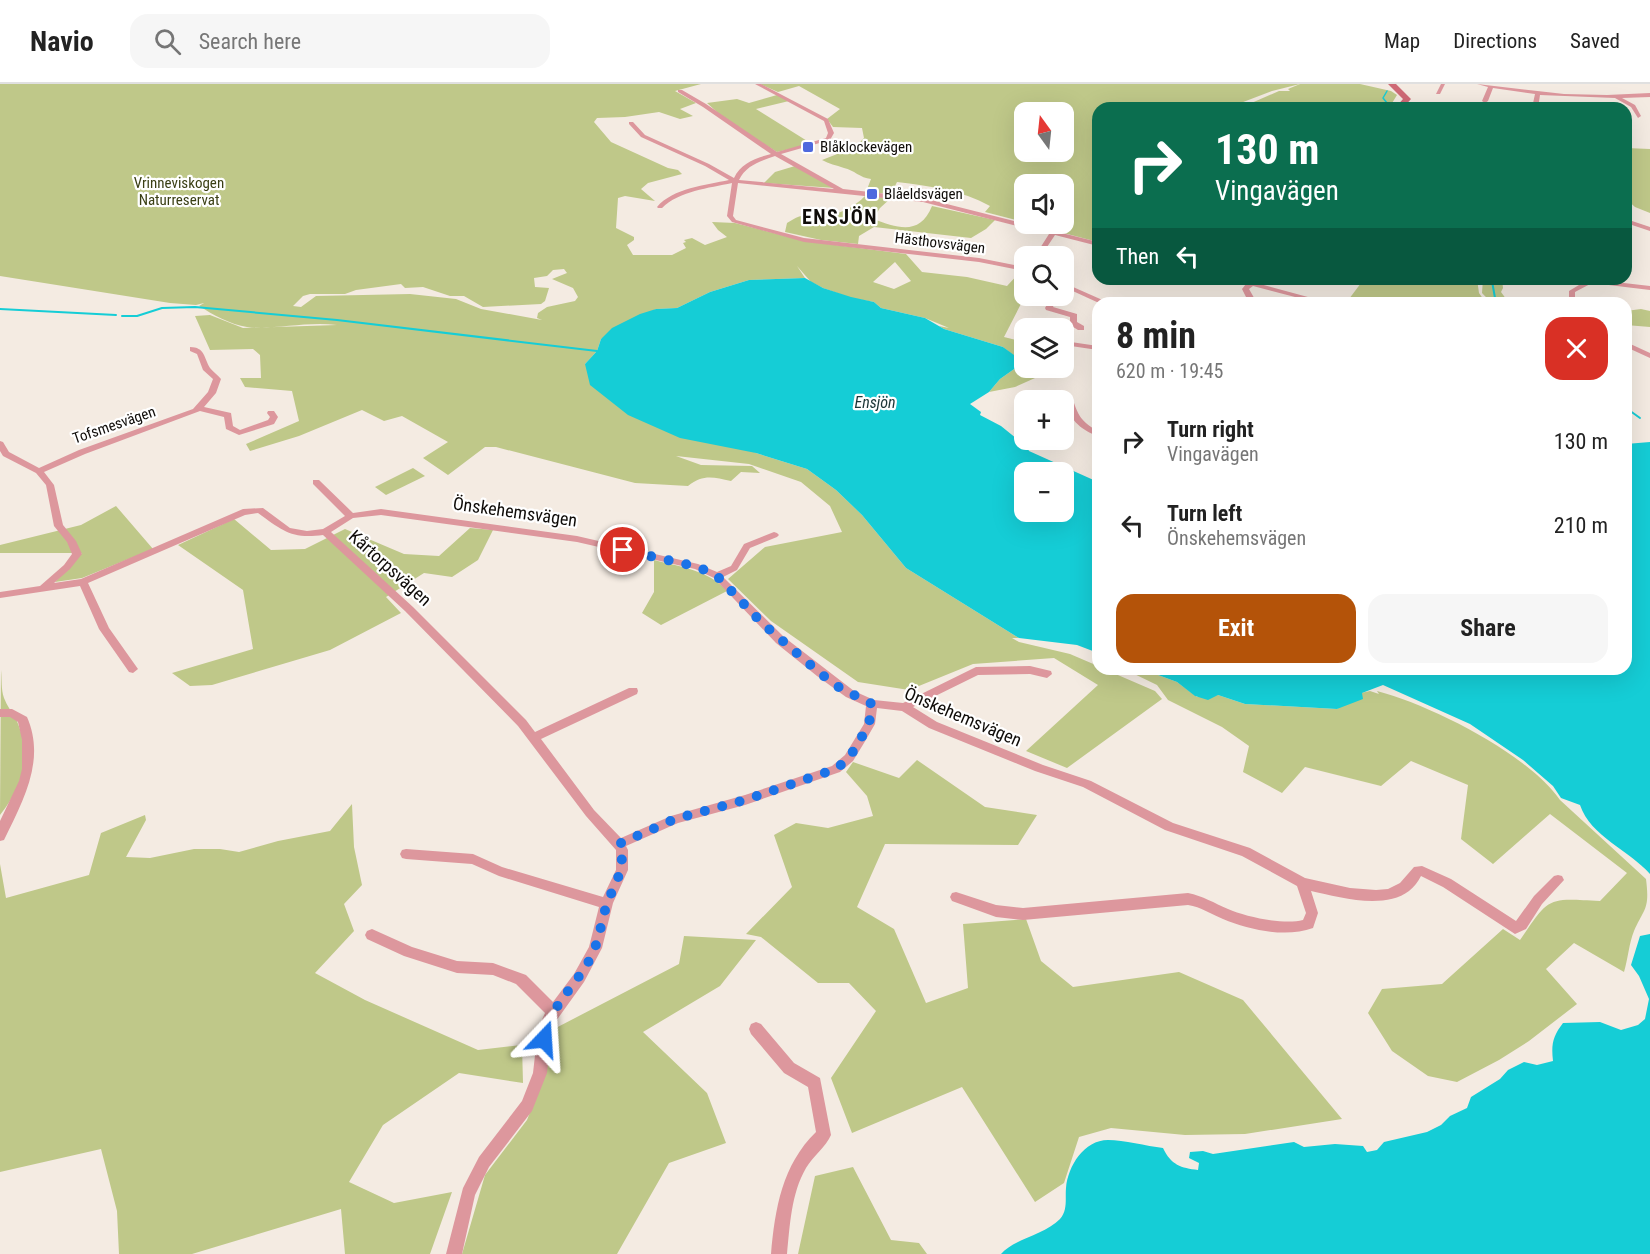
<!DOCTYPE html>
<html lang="en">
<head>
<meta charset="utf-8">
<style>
	:root { --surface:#fff; --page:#f6f6f6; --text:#222; --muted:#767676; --line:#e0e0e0; --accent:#b45309 }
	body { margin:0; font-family:"Roboto Condensed",sans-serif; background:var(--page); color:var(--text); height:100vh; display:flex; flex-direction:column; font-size:22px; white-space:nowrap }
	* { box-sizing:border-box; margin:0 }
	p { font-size:20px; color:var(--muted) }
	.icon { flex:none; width:33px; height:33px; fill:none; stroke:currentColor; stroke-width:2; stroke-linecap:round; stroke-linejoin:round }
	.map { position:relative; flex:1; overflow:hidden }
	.panel { position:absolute; left:1092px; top:213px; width:540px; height:378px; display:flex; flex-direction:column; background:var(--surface); border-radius:18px; box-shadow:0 6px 24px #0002 }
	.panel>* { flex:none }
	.top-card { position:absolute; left:1092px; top:18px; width:540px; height:183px; border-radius:18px; box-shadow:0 6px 24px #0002; background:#0b6e4f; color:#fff; overflow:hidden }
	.needle { width:39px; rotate:345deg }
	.tools { position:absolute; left:1014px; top:18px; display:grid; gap:12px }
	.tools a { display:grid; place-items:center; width:60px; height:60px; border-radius:12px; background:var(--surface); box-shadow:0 6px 24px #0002; font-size:30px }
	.pin { position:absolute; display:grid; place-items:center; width:51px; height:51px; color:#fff; margin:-26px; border:3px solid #fff; border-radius:50%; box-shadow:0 2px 6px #0007 }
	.me { position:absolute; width:66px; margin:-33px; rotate:20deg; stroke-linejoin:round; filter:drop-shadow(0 0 4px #0008) }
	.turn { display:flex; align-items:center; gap:21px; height:126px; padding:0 24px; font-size:27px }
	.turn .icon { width:78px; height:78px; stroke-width:2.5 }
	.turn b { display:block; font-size:42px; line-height:51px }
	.then { display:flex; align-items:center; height:57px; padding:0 24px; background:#0003; gap:12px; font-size:22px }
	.round { display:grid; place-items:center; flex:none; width:63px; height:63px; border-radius:18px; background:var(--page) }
	.summary { display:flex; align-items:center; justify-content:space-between; height:102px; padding:0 24px }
	h1 { font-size:36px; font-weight:700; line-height:45px }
	.button { display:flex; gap:12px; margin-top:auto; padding:12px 24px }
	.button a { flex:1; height:69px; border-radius:18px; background:var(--accent); color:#fff; font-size:24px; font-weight:700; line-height:69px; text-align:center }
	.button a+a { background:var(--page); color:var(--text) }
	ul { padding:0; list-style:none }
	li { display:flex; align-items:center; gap:18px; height:84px; padding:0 24px }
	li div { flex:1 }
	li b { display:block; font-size:22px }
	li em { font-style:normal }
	header { display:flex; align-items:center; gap:36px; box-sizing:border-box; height:84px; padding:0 30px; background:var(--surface); border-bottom:2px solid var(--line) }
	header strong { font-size:28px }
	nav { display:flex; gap:33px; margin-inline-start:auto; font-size:21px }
	.search { width:420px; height:54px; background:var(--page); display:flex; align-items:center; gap:15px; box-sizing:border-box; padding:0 21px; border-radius:18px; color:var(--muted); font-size:22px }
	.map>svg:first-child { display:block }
</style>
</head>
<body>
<header>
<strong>Navio</strong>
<div class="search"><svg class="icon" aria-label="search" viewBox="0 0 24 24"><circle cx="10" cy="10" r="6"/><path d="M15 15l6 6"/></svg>Search here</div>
<nav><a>Map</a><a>Directions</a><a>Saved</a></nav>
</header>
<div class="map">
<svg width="1650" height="1170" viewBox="0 0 1650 1170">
	<rect width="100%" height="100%" fill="#f4ebe2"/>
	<g fill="#bfc889" fill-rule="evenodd">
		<path d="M0,0H701L675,7L696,19L680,25L693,32L680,35L659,28L625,33L597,34L594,38L611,58L668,84L678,86L682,90L648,99L641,105L655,117L625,112L618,114L616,144L634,153V156L627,161L633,171H672L686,164L683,159L686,158L684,156L692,154L705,161L727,153L718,146L712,138L735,139L804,157L906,170L922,188L967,193L1007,202L1021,187L1024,188L1025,212L1004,253L1024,258V284H1045L1044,290L1015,303L989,308L1000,295L1017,283L1013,271L1003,263L944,245L939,242L949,244L925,234L881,224L874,218L851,214L823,204L811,198L797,182L805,194L749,196L710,208L677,224L656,225L601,255L597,267L585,280L756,369L807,385L836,406L862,431L906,484L1019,554H1012L1019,558L1070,570L1098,582V585H1104L1155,607L1162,615L1067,684L1026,667L1098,601L1054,574L973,580L909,606L858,598L771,537L728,495L765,463L842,448L830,422L801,398L749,380L676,372L701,381L752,382L760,389L741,388L731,397C713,393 703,390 688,402L635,399L496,363H485L448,391L423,374L448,358L402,332L384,337L362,326L299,352L250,367L246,360L299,337L292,307L245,303L240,294H261L260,271L253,265L210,266L195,232L210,231L243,244L337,241C306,237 275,246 247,243C231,241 212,230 199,222L204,219L196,221L170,219L0,192ZM895,178L911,197L894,205L873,198ZM564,185L567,189L552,195L573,204L578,213L575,217L547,223L538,229L537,234L542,236L481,225L456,215L410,210L316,212L301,223L293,222L303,212L310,210H345L356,206L401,200L405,204L423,203L450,212H464L483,223L541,220L545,217L549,204L535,203L534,194L547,192L553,186Z"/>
		<path d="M760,0H1360L1391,7L1397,11L1389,24H1339L1337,18L1338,24H1240L1279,7H1290L1288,5L1300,0L1272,7L1238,20L1235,24H1098V158L1029,140H1064V100H1024V138L985,128L990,122C961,106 930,102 897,98L891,110L866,108L871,95C860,94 854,86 844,84C836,81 829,80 822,76L855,63L864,54L862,44L833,43L827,35L840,25L799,2L778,8ZM1024,28H1064V68H1024Z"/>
		<path d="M777,11L789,17L756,25L812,60L777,68L728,38L707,19L737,15L749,19Z"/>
		<path d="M1626,64L1650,65V129L1635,123L1626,115Z"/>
		<path d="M795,82L834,104L764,99L775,88Z"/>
		<path d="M865,112L891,114L880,124L873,135C898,144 920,152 932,122L995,136L986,145L971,154L874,143L859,152L858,160L821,156L785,148L787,139C802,129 805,131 823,132C837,132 856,122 865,112Z"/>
		<path d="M1364,195H1477L1479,209L1486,219L1455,213L1442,219H1346Z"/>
		<path d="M1483,195H1502L1503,204L1501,208L1509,219C1495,219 1491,219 1482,209Z"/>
		<path d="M1641,225L1650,227V243L1626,241V227Z"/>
		<path d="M413,384L425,392L386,411L375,403Z"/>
		<path d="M116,422L153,465L82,494L55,498L82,469H0V461L81,441Z"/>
		<path d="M234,435L271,466L305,465L345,445L404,470L439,472L470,444L493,446L478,476L452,493L424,489L386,513L401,529L330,566L212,601L190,602L172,589L253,565L243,506L178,461Z"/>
		<path d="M654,476C680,483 709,486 727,507L661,541L642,529L654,508Z"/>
		<path d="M1124,585H1142L1177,598L1197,613L1218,611L1245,620L1337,625L1361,609L1370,607L1379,610L1377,607C1431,621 1528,670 1560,716L1646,795C1650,826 1644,824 1634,847C1629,859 1628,875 1624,888L1574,859L1546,885L1577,920L1529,957L1499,976L1457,998L1428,992L1392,967L1368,929L1382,905L1442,900L1503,845L1520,856C1550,812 1547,814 1600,817L1627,789L1550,730L1493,780L1461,755L1468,701L1411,677L1381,702L1305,683L1282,709L1243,688L1249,662L1222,643L1168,616L1157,601Z"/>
		<path d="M1,586C2,595 1,606 4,614C7,622 12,628 16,635C32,671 24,701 0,731Z"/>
		<path d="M917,676L985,723L1037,731L1018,761L885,760L857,823L894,845L926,919L968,904L963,840L1026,835L1041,877L1073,903L1179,888L1243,916L1342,1035L1245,1050L1185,1051L1111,1044L1079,1053L1064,1099L1035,1118L962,1003L852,1049L831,994L876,927L849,899H818L761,853L746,850L792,803L774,751L796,739L828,744L873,732L867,712L846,688L853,678L899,694Z"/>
		<path d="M352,720L354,763L362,801L344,820L354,847L315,889L365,916L478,966L522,961L523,999L459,989L383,1041L349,1098L394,1119L452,1108L430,1170H345L341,1125L192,1170H119L117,1127L101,1065L0,1088V780L6,814L89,791L101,749L145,731L146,736L126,773L150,774L194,765H220L239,768L278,757L330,747Z"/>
		<path d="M684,852L756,856L720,902L643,948L707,1009L726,1059L669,1079L617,1170H462L485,1091L527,1036L547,985L550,947L679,880Z"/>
		<path d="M853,1083L891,1156L919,1159L927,1170H798L815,1092Z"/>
	</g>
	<g fill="#15cdd6" fill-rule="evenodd">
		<path d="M805,194L823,204L851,213L874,218L881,224L925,234L944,245L1003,263L1014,271L1017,283L1000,295L989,308L970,320L981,328L980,331L1001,342L1027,363L1029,367L1098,398V569L1077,561L1019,554L906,484L862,431L836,406L807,385L756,369L680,354L628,331L590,301L585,280L597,267L601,255L612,244L640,230L656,225L677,224L710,208L749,196ZM1024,388H1064V428H1024Z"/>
		<path d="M1650,358V790C1629,766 1591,753 1580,721L1561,714L1553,702L1523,676L1470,640L1383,601L1362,609L1363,615L1337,625L1245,620L1218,611L1208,616L1195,612L1177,598L1142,585H1626V360Z"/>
		<path d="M1650,850V1170H1001C1014,1155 1044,1151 1060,1135C1068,1126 1065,1114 1066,1104C1068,1082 1084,1056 1108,1056C1124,1056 1146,1062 1163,1064C1171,1081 1181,1084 1198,1086L1199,1079L1189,1074L1190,1068L1203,1067L1213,1070L1294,1058L1304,1063L1335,1060L1363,1062L1367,1068L1377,1066L1384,1058L1427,1048L1441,1041L1450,1032L1467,1024L1471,1013L1500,995L1508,986L1524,978L1537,981L1553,977C1551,960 1553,952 1563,939L1600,938L1621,946L1638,941L1645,935L1649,915L1639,892L1631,881L1640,852Z"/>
	</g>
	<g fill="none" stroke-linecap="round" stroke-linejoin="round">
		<path stroke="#15cdd6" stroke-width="1.5" d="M1383,24L1387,19L1383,14L1387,7"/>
		<g stroke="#15cdd6" stroke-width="2">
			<path d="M1494,195L1492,197L1495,214L1503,219"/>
			<path d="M0,225L116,231"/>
			<path d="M122,232H137L162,224L195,223L337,236L597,267"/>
			<path d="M1626,324L1640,334"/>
		</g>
		<g fill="#dd979d" fill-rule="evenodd">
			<path d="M755,0H761L828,35L834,49L830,56L781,70L843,105L923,114L1098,158V162L1055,151L1041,172H1035L1049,150L923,118L738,99L733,132L736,136L804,154L979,174L1024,183V187L979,178L804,158L732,138L727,132L732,99C709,104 679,107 662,124H658L657,123C673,104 706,101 729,96L705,82L641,53L629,40V38H633L645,51L709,80L734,94C741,79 756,74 771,70L703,23L678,8V6H682L706,20L777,68L826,54L828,49L824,37ZM775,72L834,105L739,96C746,81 761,77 775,72Z"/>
			<path d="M1441,0H1445L1440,10H1436Z"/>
			<path d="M1477,0L1564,10L1607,11L1650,9V13L1622,14L1635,21L1641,32L1638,34L1631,23L1615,14L1540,11L1538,24H1532L1535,10L1493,4L1488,17L1485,19L1482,17L1488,3Z"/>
			<path d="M1626,135L1650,143V147L1626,139Z"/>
			<path d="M1231,195C1238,195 1245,197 1252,197C1258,198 1265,195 1272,195L1260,200L1330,219H1318L1253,202L1249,205L1257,219H1249L1242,205L1246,200Z"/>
			<path d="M1589,195L1650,202V206L1592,199L1575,208V213L1580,219H1572L1569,213V207Z"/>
			<path d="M1064,199L1107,218L1109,219H1099L1064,203Z"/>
			<path d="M1052,212H1058L1053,223L1077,230V238L1084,242V246H1078L1070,241V233L1046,226L1045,224Z"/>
			<path d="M1064,257L1098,262V266L1064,261Z"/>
			<path d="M1626,258L1650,269V274L1626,263Z"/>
			<path d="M190,263C205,263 204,274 210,284C213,288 218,291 221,295L216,309L204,323L231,329L233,342L240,346L268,336L270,333L267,329L268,327H274L278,333L274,340L239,351L226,345L224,333L200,327L85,370L44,388L54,401L63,441L76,457L82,470L70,485L54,499L81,495L243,425L263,424L290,444L307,447L323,445L345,432L313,400V396H319L353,429L381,425L577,452L698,480L717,488L731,482L744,460L774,448L777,449L779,451L777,453L750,464L737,486L723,493L784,553L854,607L874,616L903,619L976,583L1030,582L1051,587L1052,590L1047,594L1030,590L978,591L913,623L937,638L1043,681L1091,697L1173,739L1250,764L1305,794L1350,804L1376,806L1388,805L1400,799L1414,783L1422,782L1451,795L1516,837L1534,812L1554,792L1558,791L1562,792L1564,796L1542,820L1526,845L1515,850L1443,803L1421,792C1418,798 1414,803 1409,807C1384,826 1338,813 1311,807L1318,829L1313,844C1286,854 1249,846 1223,835C1211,830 1201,823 1188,821L1023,836L996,833L952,817L950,813L952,809L956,808L996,821L1023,824L1188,809C1203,812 1214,819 1228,825C1246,833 1284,841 1303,836L1306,829L1297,802L1242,772L1165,746L1083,703L1035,687L929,644L902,627L877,624L875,640L864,659L853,677L840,688L745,721L678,739L626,762L628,766V786L613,819L602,864L584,898L556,937L552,945L547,989L532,1027L489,1083L475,1111L462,1170H446L463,1104L479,1073L522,1017L533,989L538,945L545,929L516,900L493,891L457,889L404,872L367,855L365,851L367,847L372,845L412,863L457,877L493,879L526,891L553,918L574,890L589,863L599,823L499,792L472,780L406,775L402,774L400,770L402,766L406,765L473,770L502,783L603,813L616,786V766L586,732L518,642L405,527L323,451C291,455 283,447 258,429L245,431L88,499L109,544L138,585L133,589L129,588L99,545L80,502L0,514V508L40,502L64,481L72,470L67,458L54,442L46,401L36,389L3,372L0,367V357L3,358L9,368L39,384L79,366L193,325L208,308L213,295L203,286L197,270L190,267ZM381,431L577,458L695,485L714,494L776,559L817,592L846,613L866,622L864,640L856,653L845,671L832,682L745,711L671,732L621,754L594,726L541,655L637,610L638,607L637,604H629L535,648L526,636L413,523L331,448L353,434Z"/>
			<path d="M1626,291L1630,292V296H1626Z"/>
			<path d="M1066,313H1072C1078,331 1080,337 1098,347V352C1080,346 1068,334 1065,315Z"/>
			<path d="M0,625H12L27,633C46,676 23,717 4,756L0,757V737L19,697L22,685V656L18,638L10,633H0Z"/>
			<path d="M756,938L761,940L794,979L820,994L831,1051C826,1063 813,1072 806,1084C791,1110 790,1141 787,1170H771C775,1125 782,1081 816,1048L808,1003L784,989L751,950L749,945L751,940Z"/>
		</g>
		<path fill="#cf6a76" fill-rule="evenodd" d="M1388,0H1396L1411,15L1403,24H1395L1403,15Z"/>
	</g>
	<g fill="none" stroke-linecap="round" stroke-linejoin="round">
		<path stroke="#1a73e8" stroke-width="10" stroke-dasharray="0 18" d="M544,955C549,923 575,903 590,875C600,856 601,836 608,817C616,797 627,782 619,760L675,735L745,716L836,685L849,674L860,656L869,640L872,620L840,604L821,590L762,539L717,492L698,483L623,466"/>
	</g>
	<g fill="#4e69de" stroke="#fff" stroke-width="2">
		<rect x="802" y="57" width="12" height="12" rx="3"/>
		<rect x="866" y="104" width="12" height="12" rx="3"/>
	</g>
	<g text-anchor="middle" stroke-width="4.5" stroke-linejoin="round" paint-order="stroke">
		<g font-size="15" fill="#0f0c09" stroke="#fff" text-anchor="start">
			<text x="820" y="68">Blåklockevägen</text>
			<text x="884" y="115">Blåeldsvägen</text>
		</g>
		<g font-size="15" fill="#3a3f14" stroke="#fff">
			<text x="179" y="104">Vrinneviskogen<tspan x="179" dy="17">Naturreservat</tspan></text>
		</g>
		<g font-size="15" fill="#0f0c09" stroke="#fff">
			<text transform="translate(940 159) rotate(7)" y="5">Hästhovsvägen</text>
			<text transform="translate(114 341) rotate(-19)" y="5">Tofsmesvägen</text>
		</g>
		<g font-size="16" font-style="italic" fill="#1c3637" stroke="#fff">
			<text x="875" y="324">Ensjön</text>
		</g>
		<g font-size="18" fill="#0f0c09" stroke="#fff">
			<text transform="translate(515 428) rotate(8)" y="6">Önskehemsvägen</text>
			<text transform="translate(390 484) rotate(42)" y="6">Kårtorpsvägen</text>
			<text transform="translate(963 633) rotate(23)" y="6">Önskehemsvägen</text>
		</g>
		<g font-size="20" font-weight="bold" letter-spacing="1.5" fill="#0f0c09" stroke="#fff">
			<text x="840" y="140">ENSJÖN</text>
		</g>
	</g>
</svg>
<div class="tools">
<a><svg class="needle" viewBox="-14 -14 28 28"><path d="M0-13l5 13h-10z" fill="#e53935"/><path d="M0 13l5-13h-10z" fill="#767676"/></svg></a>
<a><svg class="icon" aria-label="sound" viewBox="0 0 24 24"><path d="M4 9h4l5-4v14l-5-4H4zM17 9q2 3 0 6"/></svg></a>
<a><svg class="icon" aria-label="search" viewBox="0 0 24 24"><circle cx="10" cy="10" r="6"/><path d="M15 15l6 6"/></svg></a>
<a><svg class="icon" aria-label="layers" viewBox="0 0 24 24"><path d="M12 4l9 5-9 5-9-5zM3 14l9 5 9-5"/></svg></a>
<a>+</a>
<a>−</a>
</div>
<div class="pin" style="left:623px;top:466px;background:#d93025"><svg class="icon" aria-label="arrive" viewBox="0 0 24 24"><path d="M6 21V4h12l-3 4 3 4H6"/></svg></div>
<svg class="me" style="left:544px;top:955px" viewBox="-20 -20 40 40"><path d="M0-17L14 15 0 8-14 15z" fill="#1a73e8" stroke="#fff" stroke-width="4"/></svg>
<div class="top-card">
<div class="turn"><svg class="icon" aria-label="right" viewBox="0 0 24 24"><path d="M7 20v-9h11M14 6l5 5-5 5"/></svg><div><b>130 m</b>Vingavägen</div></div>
<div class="then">Then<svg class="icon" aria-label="left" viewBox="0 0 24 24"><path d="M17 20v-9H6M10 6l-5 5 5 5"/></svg></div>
</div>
<section class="panel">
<div class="summary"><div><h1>8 min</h1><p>620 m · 19:45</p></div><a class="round" style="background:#d93025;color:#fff"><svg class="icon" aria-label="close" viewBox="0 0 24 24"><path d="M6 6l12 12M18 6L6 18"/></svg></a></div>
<ul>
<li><svg class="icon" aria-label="right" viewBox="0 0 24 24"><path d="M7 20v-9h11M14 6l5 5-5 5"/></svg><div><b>Turn right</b><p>Vingavägen</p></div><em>130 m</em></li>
<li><svg class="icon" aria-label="left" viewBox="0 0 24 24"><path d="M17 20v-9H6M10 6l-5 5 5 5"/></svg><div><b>Turn left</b><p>Önskehemsvägen</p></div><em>210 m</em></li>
</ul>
<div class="button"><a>Exit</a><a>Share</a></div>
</section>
</div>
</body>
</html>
